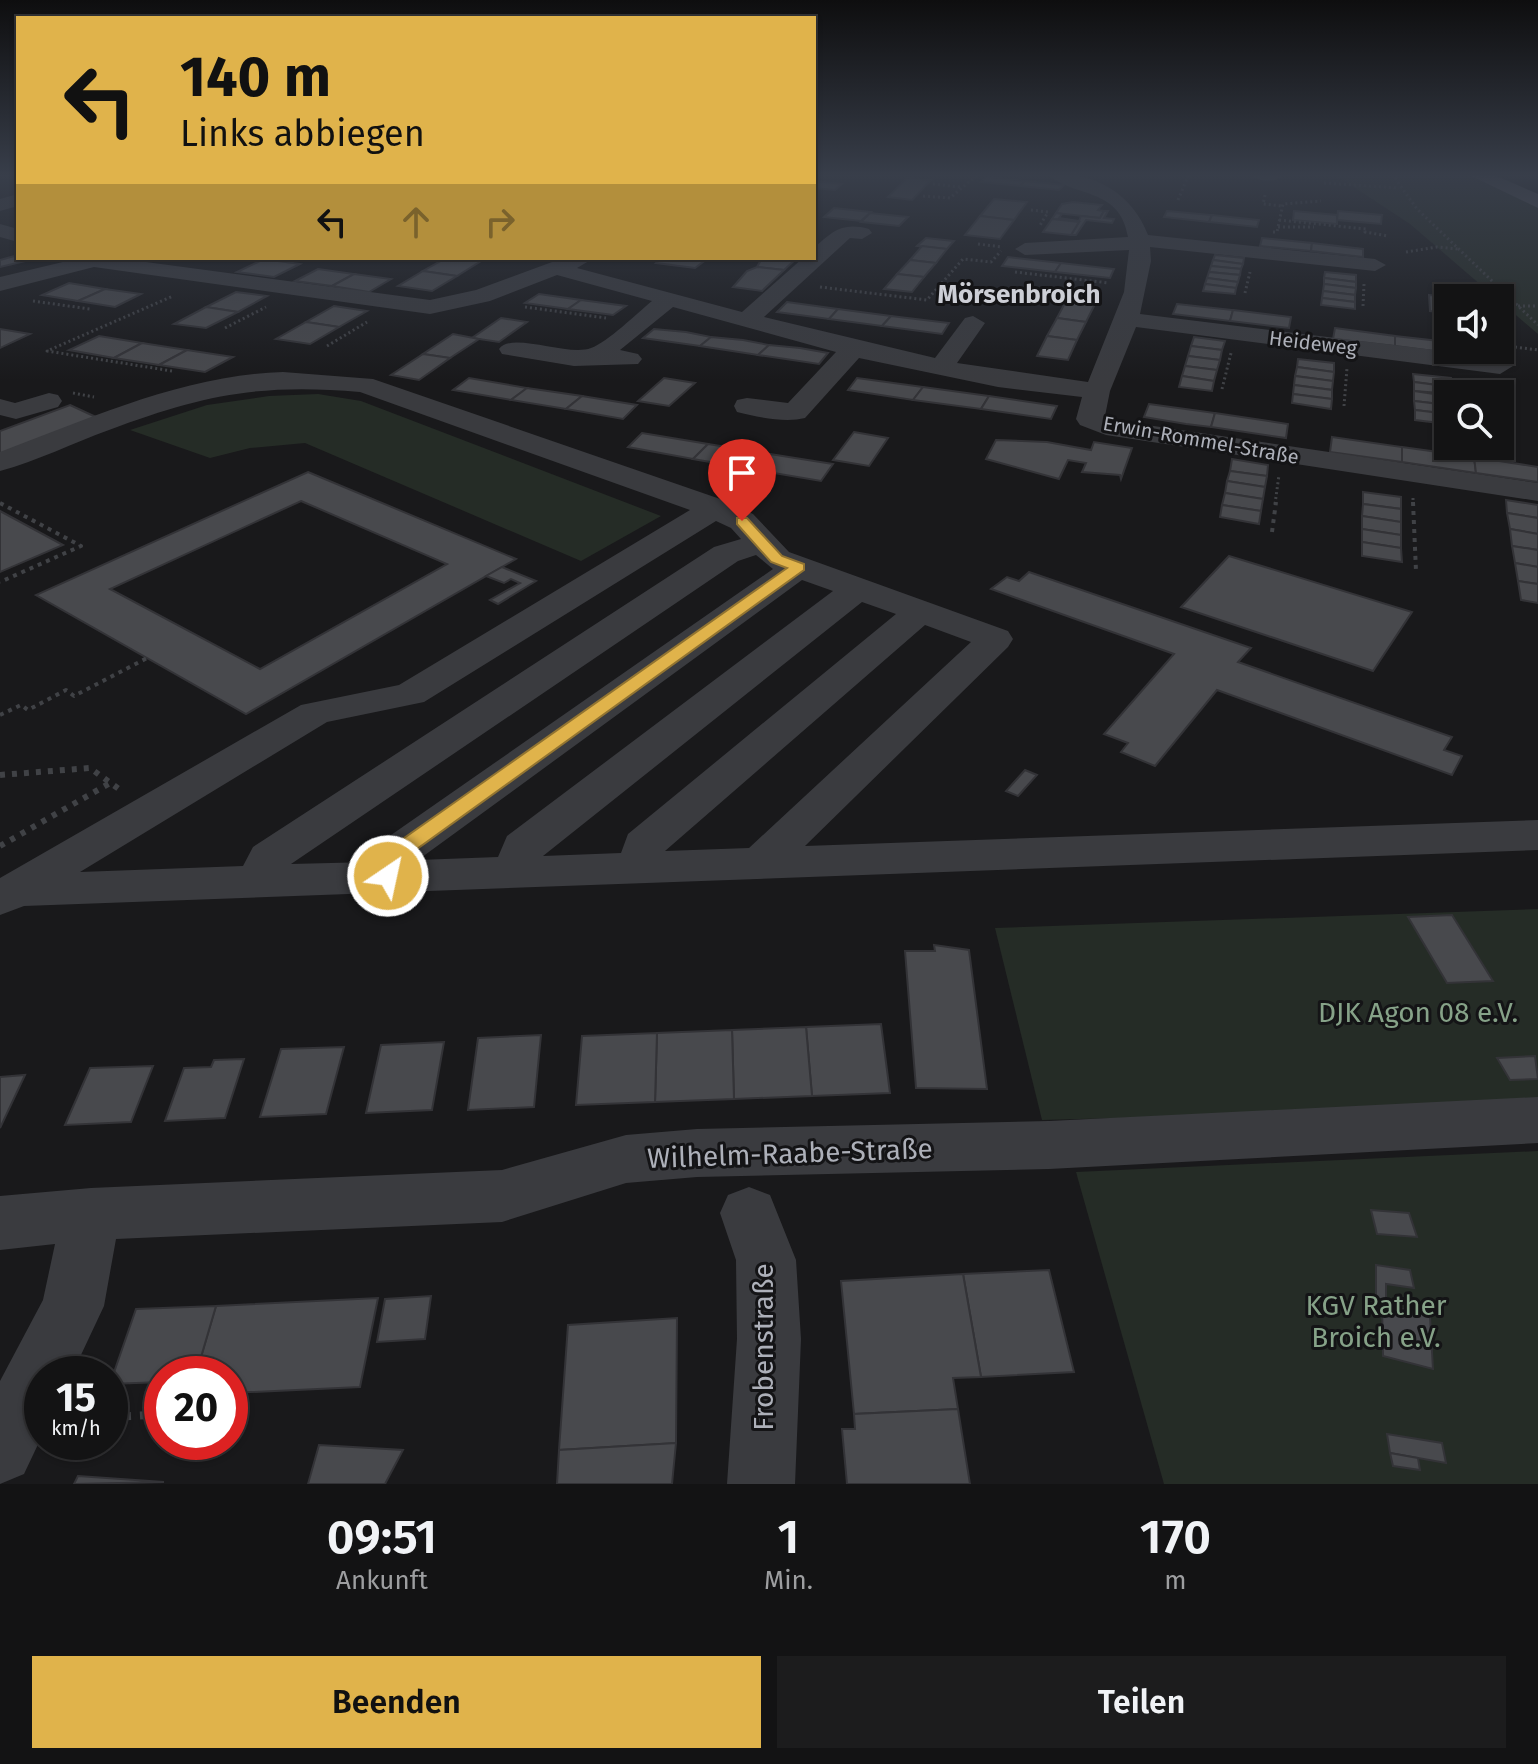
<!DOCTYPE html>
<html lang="de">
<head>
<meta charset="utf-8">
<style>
	:root { --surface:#131314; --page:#1c1c1d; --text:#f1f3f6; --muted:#9d9ea0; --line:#323234; --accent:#e0b34b }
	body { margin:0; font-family:"Fira Sans",sans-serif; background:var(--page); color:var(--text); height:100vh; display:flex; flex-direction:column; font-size:30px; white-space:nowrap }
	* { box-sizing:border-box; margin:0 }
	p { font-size:26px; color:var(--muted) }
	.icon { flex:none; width:44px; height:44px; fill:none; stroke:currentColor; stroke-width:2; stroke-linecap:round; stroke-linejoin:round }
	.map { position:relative; height:1484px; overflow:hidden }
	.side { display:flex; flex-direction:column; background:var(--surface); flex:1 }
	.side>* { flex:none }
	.hud { position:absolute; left:16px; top:16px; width:800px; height:244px; border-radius:0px; box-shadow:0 2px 6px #0004,0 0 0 2px var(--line); background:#e0b34b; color:#111; overflow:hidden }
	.controls { position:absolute; left:1434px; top:284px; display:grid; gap:16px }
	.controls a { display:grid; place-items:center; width:80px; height:80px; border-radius:0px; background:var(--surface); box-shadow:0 2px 6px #0004,0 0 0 2px var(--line); font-size:40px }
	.speed { position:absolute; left:24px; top:1356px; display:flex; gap:16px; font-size:40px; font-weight:700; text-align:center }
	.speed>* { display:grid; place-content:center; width:104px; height:104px; border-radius:50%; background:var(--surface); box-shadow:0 2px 6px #0004,0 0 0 2px var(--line); line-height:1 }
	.speed small { font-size:20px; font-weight:400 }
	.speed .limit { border:12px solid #d22; background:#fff; color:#111 }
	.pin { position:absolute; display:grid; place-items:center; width:68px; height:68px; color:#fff; margin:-82px -34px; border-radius:50% 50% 50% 0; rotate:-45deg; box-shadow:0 0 8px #0007 }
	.pin .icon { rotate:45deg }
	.me { position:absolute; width:88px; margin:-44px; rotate:34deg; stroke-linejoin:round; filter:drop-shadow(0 0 6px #0008) }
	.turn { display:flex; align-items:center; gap:28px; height:168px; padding:0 32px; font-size:36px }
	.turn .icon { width:104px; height:104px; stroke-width:2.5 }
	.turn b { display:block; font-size:56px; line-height:68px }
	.lanes { display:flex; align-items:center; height:76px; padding:0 32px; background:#0003; justify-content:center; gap:40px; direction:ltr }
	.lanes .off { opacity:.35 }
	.eta { display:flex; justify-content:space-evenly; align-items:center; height:136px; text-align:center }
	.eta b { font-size:48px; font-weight:600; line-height:56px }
	.button { display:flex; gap:16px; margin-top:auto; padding:16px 32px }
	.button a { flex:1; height:92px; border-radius:0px; background:var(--accent); color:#111; font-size:32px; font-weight:600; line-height:92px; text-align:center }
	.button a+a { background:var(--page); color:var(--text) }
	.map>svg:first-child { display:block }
</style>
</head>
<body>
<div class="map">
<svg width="1538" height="1484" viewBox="0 0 1538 1484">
	<rect width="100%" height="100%" fill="#19191b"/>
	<g fill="#252c26">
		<path d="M1334,174H1466L1538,207V334L1410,224Z"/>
		<path d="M318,394L361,401L661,516L581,561L305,443L250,448L210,458L130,430L207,405L269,396Z"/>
		<path d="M1538,909V1107L1042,1120L995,928Z"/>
		<path d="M1538,1151V1484H1164L1076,1172Z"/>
	</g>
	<g fill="#48494d" stroke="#333337" stroke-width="2" fill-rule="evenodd">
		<path d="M986,177L1025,181L1020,186L981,182Z"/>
		<path d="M907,178L931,180L912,200L888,197Z"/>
		<path d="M814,181L842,184L835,190L814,188Z"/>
		<path d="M1025,181L1064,185L1059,190L1020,186Z"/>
		<path d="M994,199L1027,202L1014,220L980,216Z"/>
		<path d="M1073,202L1102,205L1098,210L1104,211L1100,218L1056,213L1062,204Z"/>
		<path d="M834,208L871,212L861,221L824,217Z"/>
		<path d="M1104,211H1108L1104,218L1114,219L1112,223L1086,220L1076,235H1071L1079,222L1052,219L1056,213L1062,214L1059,218L1079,221L1081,216L1100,218Z"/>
		<path d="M1167,211L1212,215L1209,222L1164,217Z"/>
		<path d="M1294,211L1337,215V224L1293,220Z"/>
		<path d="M1338,211L1382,215L1381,224L1337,220Z"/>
		<path d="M870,213L908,217L899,226L861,222Z"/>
		<path d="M1212,215L1259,220L1257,227L1209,222Z"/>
		<path d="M980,216L1014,220L1000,239L965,235Z"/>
		<path d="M1052,219L1079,222L1071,235L1043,232Z"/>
		<path d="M926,238L954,241L947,249L917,246Z"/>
		<path d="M1262,238L1312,243L1311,251L1260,246Z"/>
		<path d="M1312,243L1363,249V257L1311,251Z"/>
		<path d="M922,246L947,249L936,263L910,260Z"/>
		<path d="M18,255L30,260L0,267V260Z"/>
		<path d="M1215,255L1244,258L1243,264L1213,260Z"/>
		<path d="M1008,257L1061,263L1055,272L1002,266Z"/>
		<path d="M446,258H486L457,276L423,271Z"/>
		<path d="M662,258H701L707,259L695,268L656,263Z"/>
		<path d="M762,258H797L784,270L757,267Z"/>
		<path d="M264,259L300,264L274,277L237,272Z"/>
		<path d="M910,260L936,263L924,277L897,274Z"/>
		<path d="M1213,260L1243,264L1241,269L1211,266Z"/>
		<path d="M1061,263L1114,269L1110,278L1055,272Z"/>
		<path d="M1211,266L1241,269L1240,275L1209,272Z"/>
		<path d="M757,267L784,270L762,291L733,287L747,271Z"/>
		<path d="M318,269L354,274L332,286L295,281Z"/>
		<path d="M423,271L457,276L432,291L398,286Z"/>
		<path d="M1209,272L1240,275L1238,282L1207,278Z"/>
		<path d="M1325,272L1356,275V282L1324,278Z"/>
		<path d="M354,274L391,279L369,292L332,286Z"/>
		<path d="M897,274L924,277L912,292L884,289Z"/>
		<path d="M1207,278L1238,282L1236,288L1205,284Z"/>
		<path d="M1324,278L1356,282V288L1324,284Z"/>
		<path d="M69,283L105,289L78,301L42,295Z"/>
		<path d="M1205,284L1236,288L1235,294L1203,291Z"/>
		<path d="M1324,284L1356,288L1355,295L1323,291Z"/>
		<path d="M105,289L141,294L115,307L78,301Z"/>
		<path d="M1323,291L1355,295V302L1322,298Z"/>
		<path d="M236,292L267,296L238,312L206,307Z"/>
		<path d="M539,294L581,300L568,309L525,303Z"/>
		<path d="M1429,295L1456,298H1448V313L1430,311Z"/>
		<path d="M1322,298L1355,302V309L1321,305Z"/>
		<path d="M581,300L626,306L613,315L568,309Z"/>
		<path d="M1066,301L1095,304L1086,322L1057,318Z"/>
		<path d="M787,302L838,309L829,319L777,312Z"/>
		<path d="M1177,304L1233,310L1230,321L1173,314Z"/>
		<path d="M334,306L367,311L339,327L306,322Z"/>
		<path d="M206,307L238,312L206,328L174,324Z"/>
		<path d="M838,309L891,316L882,326L829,319Z"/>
		<path d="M1233,310L1291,317L1289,328L1230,321Z"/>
		<path d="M891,316L949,323L942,334L882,326Z"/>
		<path d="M501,318L527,322L499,342L472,338Z"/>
		<path d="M1057,318L1086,322L1077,340L1047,336Z"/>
		<path d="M306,322L339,327L310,344L276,339Z"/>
		<path d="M1335,328L1395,336V346L1333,339Z"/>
		<path d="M0,329L30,334L0,348Z"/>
		<path d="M654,329L686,332L711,337L700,346L643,338Z"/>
		<path d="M453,334L479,339L450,358L423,354Z"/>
		<path d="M99,336L142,343L114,358L69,350Z"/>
		<path d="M1047,336L1077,340L1068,360L1037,356Z"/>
		<path d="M1395,336L1448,342V350H1457V354L1395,346Z"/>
		<path d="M711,337L743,340L769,345L758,355L700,346Z"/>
		<path d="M1194,337L1225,341L1222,350L1191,346Z"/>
		<path d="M142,343L187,350L159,365L114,358Z"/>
		<path d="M769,345L800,348L828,353L819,364L758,355Z"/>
		<path d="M1191,346L1222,350L1220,360L1188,356Z"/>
		<path d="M187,350L233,357L205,372L159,365Z"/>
		<path d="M423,354L450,358L419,380L391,375Z"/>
		<path d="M1188,356L1220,360L1217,370L1185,366Z"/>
		<path d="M1298,359L1334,363V372L1297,367Z"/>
		<path d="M1185,366L1217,370L1214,381L1182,376Z"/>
		<path d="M1297,367L1334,372L1333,381L1295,376Z"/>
		<path d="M1413,374L1451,378L1452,387L1414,382Z"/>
		<path d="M1182,376L1214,381L1212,391L1179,387Z"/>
		<path d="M1295,376L1333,381L1332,390L1294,385Z"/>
		<path d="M469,378L527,388L511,400L453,390Z"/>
		<path d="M664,378L695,383L669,406L638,401Z"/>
		<path d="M857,378L923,387L913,400L848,390Z"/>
		<path d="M1414,382L1452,387L1453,394L1414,391Z"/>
		<path d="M1294,385L1332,390V399L1293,394Z"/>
		<path d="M923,387L989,396L981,409L913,400Z"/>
		<path d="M527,388L582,396L566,409L511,400Z"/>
		<path d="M1414,391L1448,396V405L1414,401Z"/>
		<path d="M1293,394L1332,399L1331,409L1292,403Z"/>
		<path d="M582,396L637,405L623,419L566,409Z"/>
		<path d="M989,396L1057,406L1051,419L981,409Z"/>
		<path d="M1414,401L1448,405V414L1415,410Z"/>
		<path d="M1149,404L1215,413L1211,427L1186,424L1144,417Z"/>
		<path d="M70,405L98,418L0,454V431Z"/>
		<path d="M1415,410L1448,414V424L1415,420Z"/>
		<path d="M1215,413L1288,424L1286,438L1211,427Z"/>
		<path d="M854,432L888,438L869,466L833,460Z"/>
		<path d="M642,433L708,444L693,459L628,447Z"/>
		<path d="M1332,437L1402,447V462L1330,452Z"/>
		<path d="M996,440L1047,442L1091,450L1094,442L1132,448L1121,479L1120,475L1082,472L1086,463L1068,460L1059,479L986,459Z"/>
		<path d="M708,444L770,454L756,470L693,459Z"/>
		<path d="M1402,447L1474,457L1476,473L1402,462Z"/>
		<path d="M770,454L833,464L821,481L756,470Z"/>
		<path d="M1474,457L1538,467V482L1476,473Z"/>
		<path d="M1232,459L1268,465L1267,476L1230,471Z"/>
		<path d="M1230,471L1267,476L1265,487L1227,481Z"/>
		<path d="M308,472L516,559L246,714L36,595ZM301,501L447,564L260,669L110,589Z"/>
		<path d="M1227,481L1265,487L1263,499L1225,493Z"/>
		<path d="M1363,492L1401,497V509L1363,504Z"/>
		<path d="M1225,493L1263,499L1261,511L1222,505Z"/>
		<path d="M1506,500L1538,505V518L1507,513Z"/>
		<path d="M1363,504L1401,509V522L1362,516Z"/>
		<path d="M1222,505L1261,511L1259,524L1220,517Z"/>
		<path d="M0,511L63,545L0,572Z"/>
		<path d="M1507,513L1538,518V534L1510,529Z"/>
		<path d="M1362,516L1401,522V535L1362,529Z"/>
		<path d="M1362,529L1401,535V548L1362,542Z"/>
		<path d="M1510,529L1538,534V550L1512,546Z"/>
		<path d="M1362,542L1401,548L1402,562L1362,556Z"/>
		<path d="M1512,546L1538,550V567L1515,563Z"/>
		<path d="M1229,556L1412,612L1373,671L1181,607Z"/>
		<path d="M1515,563L1538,567V584L1518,581Z"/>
		<path d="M502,567L536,581L498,604L490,600L520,583L511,579L504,583L486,576Z"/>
		<path d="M1029,572L1251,648L1238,662L1452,737L1444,750L1462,756L1452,775L1217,690L1155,766L1121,752L1128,743L1104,734L1174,654L991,589L1007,577L1019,581Z"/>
		<path d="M1518,581L1538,584V603L1521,600Z"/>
		<path d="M1025,770L1037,775L1018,796L1006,791Z"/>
		<path d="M1452,915L1493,981L1447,983L1408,917Z"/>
		<path d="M934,945L969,950L987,1089L916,1088L905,951H935Z"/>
		<path d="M881,1024L890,1093L812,1096L806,1027Z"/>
		<path d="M806,1027L812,1096L734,1099L732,1030Z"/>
		<path d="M732,1030L734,1099L655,1102L657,1033Z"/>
		<path d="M657,1033L655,1102L576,1105L582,1036Z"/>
		<path d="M541,1035L534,1107L468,1110L478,1038Z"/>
		<path d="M444,1042L432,1110L366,1113L381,1045Z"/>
		<path d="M344,1047L326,1114L260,1117L281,1049Z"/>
		<path d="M1535,1056L1538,1079L1510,1080L1497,1058Z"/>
		<path d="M244,1059L225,1118L165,1121L184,1068L211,1067L214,1060Z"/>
		<path d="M153,1066L131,1122L65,1125L90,1068Z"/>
		<path d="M25,1075L0,1128V1077Z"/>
		<path d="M1371,1210L1409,1213L1417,1237L1377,1234Z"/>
		<path d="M1376,1265L1410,1270L1414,1288L1386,1284V1302L1376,1300Z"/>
		<path d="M1049,1270L1074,1372L981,1377L963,1274Z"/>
		<path d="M963,1274L981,1377L953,1378L958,1409L854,1414L841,1281Z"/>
		<path d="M431,1296L425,1339L377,1342L385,1299Z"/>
		<path d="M378,1298L360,1387L230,1393V1374H196L216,1306Z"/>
		<path d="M1382,1304L1430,1316L1433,1369L1383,1356Z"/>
		<path d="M216,1306L196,1374H162V1382L110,1384L136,1309Z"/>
		<path d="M677,1318L676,1443L559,1450L568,1325Z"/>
		<path d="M958,1409L970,1484H847L842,1429H855L854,1414Z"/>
		<path d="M1387,1434L1442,1443L1446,1463L1390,1453Z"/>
		<path d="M676,1443L672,1484H557L559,1450Z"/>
		<path d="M319,1445L403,1450L385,1484H308Z"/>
		<path d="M1390,1453L1418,1458L1420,1470L1393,1466Z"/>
		<path d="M78,1476L164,1482L74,1484Z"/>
	</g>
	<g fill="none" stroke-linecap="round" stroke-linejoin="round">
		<g stroke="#404246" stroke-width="3" stroke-dasharray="2 3" stroke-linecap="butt">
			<path d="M1392,174L1417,209L1538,325"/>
			<path d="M1324,183L1399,188"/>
			<path d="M933,184L960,187"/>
			<path d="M1265,195L1263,204L1282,206"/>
			<path d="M923,196L950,198L978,174"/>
			<path d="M1178,200L1189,174"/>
			<path d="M1031,210L1048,212L1039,227"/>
			<path d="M1279,220L1366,229L1365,232L1388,236"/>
			<path d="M1278,227H1314"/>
			<path d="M1273,232H1277L1283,204L1321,201"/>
			<path d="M978,244L1002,247"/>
			<path d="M1406,252L1437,247L1458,249"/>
			<path d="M1015,272L1109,283"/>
			<path d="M820,287L927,300L963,259L991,262L1001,251"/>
			<path d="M1245,293L1250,272"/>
			<path d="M33,301L90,309"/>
			<path d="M1363,306L1364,284"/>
			<path d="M1518,306H1538"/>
			<path d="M525,307L606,318"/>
			<path d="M1500,317L1504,337"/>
			<path d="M225,328L266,307"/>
			<path d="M327,346L367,322"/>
			<path d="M1515,347L1538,350"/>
			<path d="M172,371L47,351L173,296"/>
			<path d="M1465,383V394"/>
			<path d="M1222,389L1231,353"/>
			<path d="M73,393L94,397"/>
			<path d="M1344,406L1347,368"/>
			<path d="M1413,498V504"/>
			<path d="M1275,504L1279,475"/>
		</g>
		<g stroke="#404246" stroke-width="4" stroke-dasharray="4 5" stroke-linecap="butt">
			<path d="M1413,502L1416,571"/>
			<path d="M0,503L81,546L0,582"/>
			<path d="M1272,532L1276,502"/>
			<path d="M0,715L21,705L28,710L66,690L74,696L147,658"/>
		</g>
		<g stroke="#404246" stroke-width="6" stroke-dasharray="5 7" stroke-linecap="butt">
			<path d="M0,775L90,768L123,792"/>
			<path d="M0,846L110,783"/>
		</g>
		<path stroke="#404246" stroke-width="8" stroke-dasharray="6 9" stroke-linecap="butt" d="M110,1417L150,1415"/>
		<g fill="#3a3b3f" fill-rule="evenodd">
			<path d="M1048,174C1092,171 1132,192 1148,235L1375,259L1386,265L1375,271L1150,247L1151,261L1140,314L1500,358L1513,366L1500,374L1136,327L1110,391L1105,416L1113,420L1538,483V501L1106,435L1080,425L1076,419L1082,397L998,387L859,358L805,418C785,423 757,417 737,412L734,406L737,400L747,398L788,403L836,352L673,307L620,350L638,354L642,359L638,364L574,366L502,354L499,349C511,331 568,357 591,348C608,342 636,314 652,301L557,275L490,301L430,314L94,267L0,291V277L67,261L65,258H116L430,300L476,290L563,258H594L577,268L742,312L803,258H814V248C833,231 842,222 869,229L872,233L862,239L850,238L764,317L935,358L965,318L973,316L985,323L957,363L1088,382L1124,292L1129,250L1025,255L1015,249L1025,243L1128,237C1120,186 1072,198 1048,174Z"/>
			<path d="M1249,174H1283L1284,175C1277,183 1256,182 1249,174Z"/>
			<path d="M18,194V206L0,211V199Z"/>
			<path d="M0,224L18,229V242L0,237Z"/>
			<path d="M283,372L373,379L726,501L753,514L789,552L1008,631L1013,639L1008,647L805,846L1538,820V850L24,906L0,915V878L301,705L399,685L690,510L360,392C262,383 201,395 109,430C73,443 37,461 0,471V452C91,418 184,375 283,372ZM716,521L731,528L741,539L714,547L253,847L243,866L80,872L327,722L424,702ZM756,555L773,569L381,842L371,862L291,864L738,561ZM802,580L833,591L507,836L498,857L418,860ZM862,602L896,614L628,834L621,853L543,856ZM925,625L971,642L749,848L665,851Z"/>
			<path d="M49,393L58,395L62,401L58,407L16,419L0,415V399L15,403Z"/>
			<path d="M1538,1097V1143L1049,1169L697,1177L626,1183L502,1222L116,1239L104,1306L72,1374H42V1436L24,1474L0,1484V1381L43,1300L55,1244L0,1250V1196L91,1188L502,1170L626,1135L697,1129L1049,1121Z"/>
			<path d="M749,1187L770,1195L796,1260L801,1339L795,1484H727L737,1339L736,1260L720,1213L728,1195Z"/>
		</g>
		<path fill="#57585e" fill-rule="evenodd" d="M1467,174H1492L1538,194V208Z"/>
	</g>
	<linearGradient id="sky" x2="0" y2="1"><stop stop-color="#0e0e0f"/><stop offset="0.46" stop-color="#383e4a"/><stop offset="1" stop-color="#383e4a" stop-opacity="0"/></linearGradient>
	<rect width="1538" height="381" fill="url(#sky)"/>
	<path fill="#e0b34b" stroke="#927431" stroke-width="2" d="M737,518H747L782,556L804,564V570L406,857L395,881H380L377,876L390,848L787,568L771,562L737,524Z"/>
	<g text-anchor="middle" stroke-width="6" stroke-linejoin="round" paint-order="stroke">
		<g font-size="20" fill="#adb0b9" stroke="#141416">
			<text transform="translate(1313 343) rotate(7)" y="7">Heideweg</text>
			<text transform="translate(1201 440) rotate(10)" y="7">Erwin-Rommel-Straße</text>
		</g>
		<g font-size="26" font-weight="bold" fill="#cdcfd6" stroke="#141416">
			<text x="1019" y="303">Mörsenbroich</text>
		</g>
		<g font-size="28" fill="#86a288" stroke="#141416">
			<text x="1418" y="1022">DJK Agon 08 e.V.</text>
			<text x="1376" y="1315">KGV Rather<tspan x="1376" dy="32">Broich e.V.</tspan></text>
		</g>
		<g font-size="28" fill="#adb0b9" stroke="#141416">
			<text transform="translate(790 1153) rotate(-2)" y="10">Wilhelm-Raabe-Straße</text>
			<text transform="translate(763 1347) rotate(-90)" y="10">Frobenstraße</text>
		</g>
	</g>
</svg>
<div class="controls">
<a><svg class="icon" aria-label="sound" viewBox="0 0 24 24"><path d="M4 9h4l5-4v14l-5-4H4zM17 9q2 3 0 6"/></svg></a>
<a><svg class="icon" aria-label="search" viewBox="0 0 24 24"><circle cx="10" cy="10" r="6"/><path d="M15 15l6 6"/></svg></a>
</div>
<div class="speed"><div>15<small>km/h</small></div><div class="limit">20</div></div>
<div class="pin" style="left:742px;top:521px;background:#d93025"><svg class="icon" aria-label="arrive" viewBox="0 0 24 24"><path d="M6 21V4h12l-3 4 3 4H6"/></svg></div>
<svg class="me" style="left:388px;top:876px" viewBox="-20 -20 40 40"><circle r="17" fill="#e0b34b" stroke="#fff" stroke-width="3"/><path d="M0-11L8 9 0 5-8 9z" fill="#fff"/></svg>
<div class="hud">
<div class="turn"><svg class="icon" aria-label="left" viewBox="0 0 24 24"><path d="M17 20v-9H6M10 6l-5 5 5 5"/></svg><div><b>140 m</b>Links abbiegen</div></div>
<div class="lanes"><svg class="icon" aria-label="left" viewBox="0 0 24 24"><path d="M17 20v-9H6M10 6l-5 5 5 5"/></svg><svg class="icon off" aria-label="ahead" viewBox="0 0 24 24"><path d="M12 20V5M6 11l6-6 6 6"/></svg><svg class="icon off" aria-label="right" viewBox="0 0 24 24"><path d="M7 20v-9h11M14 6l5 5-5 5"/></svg></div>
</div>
</div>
<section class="side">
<div class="eta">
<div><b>09:51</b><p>Ankunft</p></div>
<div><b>1</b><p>Min.</p></div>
<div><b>170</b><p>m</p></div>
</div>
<div class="button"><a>Beenden</a><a>Teilen</a></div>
</section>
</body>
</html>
